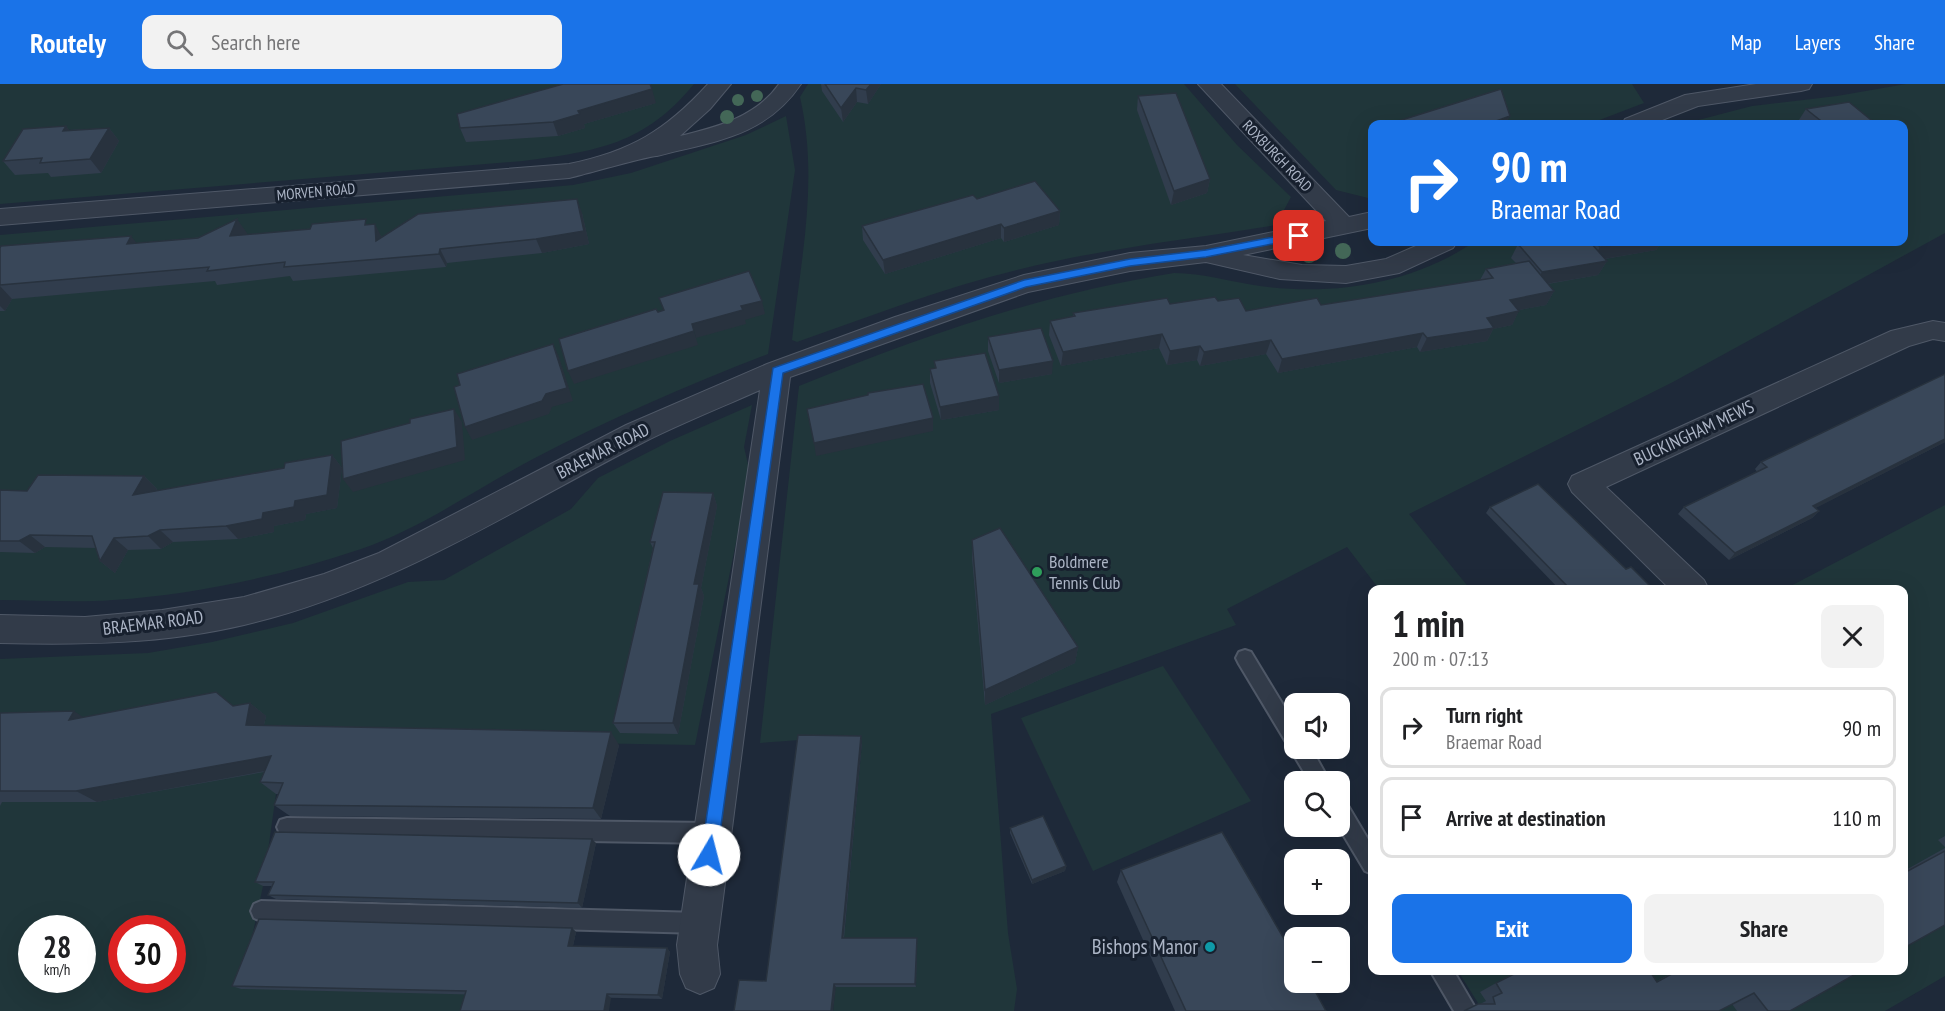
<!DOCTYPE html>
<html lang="en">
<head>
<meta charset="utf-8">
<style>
	:root { --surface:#fff; --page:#f2f2f2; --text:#202124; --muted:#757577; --line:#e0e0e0; --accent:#1a73e8 }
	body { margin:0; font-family:"PT Sans Narrow",sans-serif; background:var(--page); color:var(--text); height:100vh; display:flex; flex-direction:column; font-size:22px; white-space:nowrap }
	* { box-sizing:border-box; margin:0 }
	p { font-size:20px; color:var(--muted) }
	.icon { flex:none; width:33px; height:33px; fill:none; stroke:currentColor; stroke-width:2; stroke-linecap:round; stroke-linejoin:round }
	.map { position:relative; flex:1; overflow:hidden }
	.panel { position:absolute; left:1368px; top:501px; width:540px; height:390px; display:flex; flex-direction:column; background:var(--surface); border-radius:12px; box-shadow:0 6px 24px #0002 }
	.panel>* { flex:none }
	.hud { position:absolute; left:1368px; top:36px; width:540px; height:126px; border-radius:12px; box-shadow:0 6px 24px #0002; background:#1a73e8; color:#fff; overflow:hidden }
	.controls { position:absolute; left:1284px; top:609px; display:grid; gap:12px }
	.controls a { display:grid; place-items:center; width:66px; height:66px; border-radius:12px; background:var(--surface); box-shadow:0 6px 24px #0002; font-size:30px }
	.speed { position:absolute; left:18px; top:831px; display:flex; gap:12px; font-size:30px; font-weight:700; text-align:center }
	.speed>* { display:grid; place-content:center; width:78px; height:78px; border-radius:50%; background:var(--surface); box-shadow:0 6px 24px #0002; line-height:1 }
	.speed small { font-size:15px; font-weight:400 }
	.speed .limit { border:9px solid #d22; background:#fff; color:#111 }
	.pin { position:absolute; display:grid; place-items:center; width:51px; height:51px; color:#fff; margin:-26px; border-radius:12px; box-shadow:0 3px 9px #0006 }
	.me { position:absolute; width:66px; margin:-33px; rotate:8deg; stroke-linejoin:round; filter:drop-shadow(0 0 4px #0008) }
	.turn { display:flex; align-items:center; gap:21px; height:126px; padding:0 24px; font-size:27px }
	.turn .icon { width:78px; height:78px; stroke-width:2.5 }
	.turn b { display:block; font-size:42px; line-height:51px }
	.round { display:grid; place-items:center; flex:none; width:63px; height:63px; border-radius:12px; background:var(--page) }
	.head { display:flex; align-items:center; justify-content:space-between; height:102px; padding:0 24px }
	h1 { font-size:36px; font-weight:600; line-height:45px }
	.cta { display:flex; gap:12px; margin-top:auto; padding:12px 24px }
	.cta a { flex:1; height:69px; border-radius:12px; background:var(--accent); color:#fff; font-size:24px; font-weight:600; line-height:69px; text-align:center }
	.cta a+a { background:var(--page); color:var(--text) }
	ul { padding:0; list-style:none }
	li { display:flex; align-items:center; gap:18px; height:81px; margin:0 12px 9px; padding:0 12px; border:3px solid var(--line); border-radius:12px }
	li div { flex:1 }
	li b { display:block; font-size:22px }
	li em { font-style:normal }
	header { display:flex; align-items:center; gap:36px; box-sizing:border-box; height:84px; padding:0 30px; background:var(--accent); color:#fff }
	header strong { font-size:28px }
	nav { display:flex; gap:33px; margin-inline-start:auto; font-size:21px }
	.search { width:420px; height:54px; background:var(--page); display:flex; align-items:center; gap:15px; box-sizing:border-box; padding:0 21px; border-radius:12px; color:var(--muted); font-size:22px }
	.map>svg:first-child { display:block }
</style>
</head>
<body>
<header>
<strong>Routely</strong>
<div class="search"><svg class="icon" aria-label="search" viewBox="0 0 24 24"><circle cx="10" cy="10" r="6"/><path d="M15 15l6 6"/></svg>Search here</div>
<nav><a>Map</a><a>Layers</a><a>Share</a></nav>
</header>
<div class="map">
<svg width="1945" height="927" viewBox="0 0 1945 927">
	<rect width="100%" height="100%" fill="#1e2939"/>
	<g fill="#20363a" fill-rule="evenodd">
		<path d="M0,0H694C644,61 597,67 523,77L0,120Z"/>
		<path d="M808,0H1184L1237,61L1291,113L1276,141C1191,155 1106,164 1021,185C945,203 871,232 797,258L792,256C801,172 819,97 800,13Z"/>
		<path d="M1235,0H1632L1644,19L1589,40H1372V115L1336,106Z"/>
		<path d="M1906,0H1945V149L1673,298L1409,430L1470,505H1379L1347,463L1227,525L1236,541L991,630L1008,849L1017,905L1014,927H833L840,858L845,843L862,658L800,656L760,659L799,302C923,252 1041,210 1174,189C1203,189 1231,198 1260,202C1334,212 1412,200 1474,158H1904V40H1683L1752,22L1837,12Z"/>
		<path d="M786,32L795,86L768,270C688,301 609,335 533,375C476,405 422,444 361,465C281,492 198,510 113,516C75,519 38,516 0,516V151L573,101L631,89L746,51Z"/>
		<path d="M752,321L744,363L750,389L695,661L300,654L276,710L263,802L241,904L472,910L467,927H0V575L148,569L212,558L293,539L408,498L444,496L571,425L598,394L670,357ZM32,844H82V896H32ZM122,844H172V896H122Z"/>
		<path d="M1945,421V892L1885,927H1483L1458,887L1904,886V506L1785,505Z"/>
		<path d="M1163,582L1251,717L1093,787L1021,634Z"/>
	</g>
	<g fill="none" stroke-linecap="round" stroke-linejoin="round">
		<defs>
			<g id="lane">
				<path d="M1245,566L1251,568L1294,639V664H1311L1330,698H1310L1239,580L1236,574L1239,568Z"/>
				<path d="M1340,718L1347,720L1372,762V790L1365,787L1338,742Z"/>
				<path d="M287,734L712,739L719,742L722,749L719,756L712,759L287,752L280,750L277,743L280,736Z"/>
				<path d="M261,817L700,829L707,832L710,839L707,846L700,849L261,837L254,834L251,827L254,820Z"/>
				<path d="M1430,886H1453L1477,927H1454Z"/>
			</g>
			<g id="street">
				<path d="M708,0H731L710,25L680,52C717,43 756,33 779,0H801C765,53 715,57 657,72C652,71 582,91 569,94L0,141V125L569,80C631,67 665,47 708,0Z"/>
				<path d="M1198,0H1221L1349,133L1372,128V144L1243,171L1302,181L1346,182L1386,175L1425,158H1457L1453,164L1399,189L1346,199L1280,195L1206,178L1130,187L1028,208L790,293L717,861L720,890L714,904L700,910L686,904L680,890L677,861L760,306C722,323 682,339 644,358C514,425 389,507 244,541C164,560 82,561 0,559V531L85,533L162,526L244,513L324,490L379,469L626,341L767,280L895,233L1024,191L1130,169L1206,162L1326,137Z"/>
				<path d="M1756,0H1812L1809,5L1801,7L1698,22L1652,40H1622L1625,35L1685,11Z"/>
				<path d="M1933,237L1945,239V257L1933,255L1909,262L1606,403L1704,496L1709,506H1671L1572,408L1568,400L1572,392L1891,247Z"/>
			</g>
		</defs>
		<use href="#lane" stroke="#4f5867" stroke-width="4"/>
		<use href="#street" stroke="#4f5867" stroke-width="2"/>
		<use href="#lane" fill="#323b49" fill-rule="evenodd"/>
		<use href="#street" fill="#323b49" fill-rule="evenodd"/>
	</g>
	<g fill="#436757">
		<circle cx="757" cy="12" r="6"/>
		<circle cx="738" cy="16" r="6"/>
		<circle cx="727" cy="33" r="7"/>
		<circle cx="1343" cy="167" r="8"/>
		<circle cx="1309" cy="171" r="8"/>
	</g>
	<g fill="#313d4d">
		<path d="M821,0H881L868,20L857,18L843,38L822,7Z"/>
		<path d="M1138,12L1210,95L1207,109L1171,121L1137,26Z"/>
		<path d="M656,19L584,40L585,44L558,52L466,58L460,44Z"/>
		<path d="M1806,25L1876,40H1798L1797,39Z"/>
		<path d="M66,42L69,46L109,44L119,57L101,89L51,93L48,89L15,91L3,77Z"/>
		<path d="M977,115L1060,127L1059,141L1004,158L1001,154L885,190L863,156L862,142Z"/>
		<path d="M582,129L589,160L542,169L447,179L446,183L293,197L290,192L217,201L215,197L12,215L5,227H0V164L137,159L247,149L246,151L369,140L382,153Z"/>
		<path d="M1532,158H1662L1656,166L1605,175L1607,177L1598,191L1548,200L1554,207L1546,221L1519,226L1512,241L1493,245L1487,257L1420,268L1417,263L1278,289L1266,270L1200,282L1197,276L1167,281L1159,264L1061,282L1049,251L1050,237L1073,233V229L1170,220L1218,217L1246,227L1321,221L1480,196L1486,185L1516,179L1511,174L1518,160Z"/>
		<path d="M988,253L1052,290L999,299L988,267Z"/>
		<path d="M934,277L999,312V326L941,336L930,299V285L935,284Z"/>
		<path d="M1945,290V358L1815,424L1819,427L1812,434L1729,476L1678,430L1684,423L1757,388L1755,385L1761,378Z"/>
		<path d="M332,371L342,384L337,424L306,430L305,436L274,442V448L238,455L173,458L161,465L128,466L115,489L100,477L96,464L45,463L35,469L0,468V406L27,407L144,392L157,405L156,407L284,384Z"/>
		<path d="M713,409L717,422L701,504L704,512L678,650L620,649L613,639L653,464L650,458Z"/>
		<path d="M1490,423L1626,485L1654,506H1560L1486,429Z"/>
		<path d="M972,456L1078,563L1075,579L985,621L972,474Z"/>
		<path d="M250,619L266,632L264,641L619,661L601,735L290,732L274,721L279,710H276L260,698L264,688L97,718H2L0,722V629L83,634L233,622Z"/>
		<path d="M862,658L844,854L917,858L916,903H836L766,897Z"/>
		<path d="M1010,744L1066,782L1065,787L1032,800L1010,749Z"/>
		<path d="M1945,752V763L1938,756Z"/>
		<path d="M596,759L582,824L276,815L268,811L272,802H263L255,798Z"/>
		<path d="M1945,764V841L1904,864V787Z"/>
		<path d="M1121,786L1326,927H1175L1117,798Z"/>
		<path d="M572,844L576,848L573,862L667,864L670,868L662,915L241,905L232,902Z"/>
		<path d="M1677,886H1863L1790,927H1737L1732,920H1480L1486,917L1480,908L1496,899L1657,897Z"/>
	</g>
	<g fill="#28323e">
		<path d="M871,0H881L868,20L866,6Z"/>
		<path d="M856,4L857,18L843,38L841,24Z"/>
		<path d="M652,5L656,19L584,40L585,44L558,52L553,38L578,27Z"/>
		<path d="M1510,32L1506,40H1488Z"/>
		<path d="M66,42L77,56L63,47Z"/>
		<path d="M109,44L119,57L101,89L90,75Z"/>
		<path d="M1210,95L1207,109L1171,121L1174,107Z"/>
		<path d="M577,115L582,129L589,160L542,169L536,155Z"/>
		<path d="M1060,127L1059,141L1004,158V144Z"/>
		<path d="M237,135L247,149L240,166L230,152Z"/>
		<path d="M375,140L382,154L376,157Z"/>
		<path d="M1001,140V154L885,190L883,176Z"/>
		<path d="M131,152L142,166L127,160Z"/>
		<path d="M1633,158H1662L1656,166L1592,177L1600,163Z"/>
		<path d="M440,165L447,179L446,183L439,170Z"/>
		<path d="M1607,177L1598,191L1534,202L1542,188Z"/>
		<path d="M0,202L12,215L5,227L0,222Z"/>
		<path d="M1554,207L1546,221L1503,229L1510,216Z"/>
		<path d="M762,217L765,230L745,236L746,240L696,254L692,240L741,222Z"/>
		<path d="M1519,227L1512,241L1493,245L1487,257L1420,268L1427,254L1487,234Z"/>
		<path d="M694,247L698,261L574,300L568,287Z"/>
		<path d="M1423,249L1417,263L1278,289L1282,275Z"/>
		<path d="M1162,250L1159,264L1061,282L1063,268Z"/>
		<path d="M1271,256L1266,270L1200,282L1204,268Z"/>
		<path d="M553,260L559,273L573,317L552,323L549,330L472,356L465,343L546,310Z"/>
		<path d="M1200,262L1197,276L1167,281L1170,267Z"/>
		<path d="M1053,277L1052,290L999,299V286Z"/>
		<path d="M999,312V326L941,336L940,323Z"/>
		<path d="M454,325L462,338L465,376L353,408L343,395Z"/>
		<path d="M933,334V347L816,372L814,359Z"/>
		<path d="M1945,355V358L1806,429L1813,422Z"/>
		<path d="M332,371L342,384L337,424L306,430L305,436L274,442V448L238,455L226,442L295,417Z"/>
		<path d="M144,392L157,405L146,424L133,411Z"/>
		<path d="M713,409L717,422L701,504L704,512L678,650L673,639L694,500Z"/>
		<path d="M1819,427L1812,434L1729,476L1735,469Z"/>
		<path d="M160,446L173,458L161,465L148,452Z"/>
		<path d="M30,451L45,463L35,469L19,457Z"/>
		<path d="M114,454L128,466L115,489L100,477Z"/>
		<path d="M1078,563L1075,579L985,621V606Z"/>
		<path d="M250,619L266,632L261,653L246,641Z"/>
		<path d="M74,627L93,640L69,636Z"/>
		<path d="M611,648L619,661L601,735L593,724Z"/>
		<path d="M861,652L862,658L843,858L842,854Z"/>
		<path d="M271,672L287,683L97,718L76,707Z"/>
		<path d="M592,755L596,759L582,824L578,819Z"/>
		<path d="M1066,782L1065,787L1032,800V796Z"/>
		<path d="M572,844L576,848L572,866L568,862Z"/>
		<path d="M917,854V858L916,903L915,900Z"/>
		<path d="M667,864L670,868L662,915L658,911Z"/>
		<path d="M834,900L836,903L833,927H831Z"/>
		<path d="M607,910L611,914L609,927H604Z"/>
	</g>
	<g fill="#394759" stroke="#28323e" stroke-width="1.5">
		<path d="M563,0H650L652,5L578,27L580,30L553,38L460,44L457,30Z"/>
		<path d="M825,0H871L866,6L856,4L841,24Z"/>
		<path d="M1501,5L1510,32L1488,40H1394L1392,39Z"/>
		<path d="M1176,9L1210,95L1174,107L1138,12Z"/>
		<path d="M1849,18L1876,40H1825L1806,25Z"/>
		<path d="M66,42L63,47L109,44L90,75L40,79L42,74L3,77L23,45Z"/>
		<path d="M1035,97L1060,127L1004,144L1001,140L883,176L862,142L973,111L977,115Z"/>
		<path d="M577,115L584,147L536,155L440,165L439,170L284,183L285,178L207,187L209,183L0,201V164L1,162L131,152L127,160L198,154L237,135L230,152L310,145L312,140L366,135L365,141L375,140L376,157L418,130Z"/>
		<path d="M1532,158H1590L1607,177L1542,188L1518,160Z"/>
		<path d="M1595,158H1633L1600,163Z"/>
		<path d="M1529,177L1554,207L1510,216L1519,227L1487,234L1494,244L1427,254L1423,249L1282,275L1271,256L1204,268L1200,262L1170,267L1162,250L1063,268L1050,237L1075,232L1073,229L1167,214L1170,220L1215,213L1218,217L1239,214L1246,227L1317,214L1321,221L1493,194L1486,185Z"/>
		<path d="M749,187L762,217L741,222L743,226L692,240L694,247L568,287L559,255L656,225L658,228L664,226L659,214Z"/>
		<path d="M1041,244L1053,277L999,286L988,253Z"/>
		<path d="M553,260L567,304L546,310L542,317L465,343L454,303L460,301L457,290Z"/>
		<path d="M985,269L999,312L940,323L930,285L936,284L934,277Z"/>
		<path d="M1945,290V355L1813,422L1819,427L1735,469L1684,423L1767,383L1761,378Z"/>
		<path d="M923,300L933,334L814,359L807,325L868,311V309Z"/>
		<path d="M454,325L457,363L343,395L341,357L410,339V335Z"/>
		<path d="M332,371L327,411L295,417L294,423L263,429L262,435L226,442L160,446L148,452L114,454L100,477L92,452L30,451L19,457H0V406L27,407L38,391L144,392L133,411L284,384L285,379Z"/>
		<path d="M1538,400L1626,485L1631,483L1654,506H1571L1490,423Z"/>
		<path d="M663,408L713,409L694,500H699L673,639H613L655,458H650Z"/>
		<path d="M1000,444L1078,563L985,606L972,456Z"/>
		<path d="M216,608L233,622L250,619L246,641L611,648L593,724L274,721L283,699L260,698L271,672L76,707H0V629L74,627L69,636Z"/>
		<path d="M798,651L861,652L842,854H917L915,900H834L831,927H734L739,896L766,897Z"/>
		<path d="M1043,732L1066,782L1032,796L1010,744Z"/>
		<path d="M275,748L592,755L578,819L268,811L274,798H255Z"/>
		<path d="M1222,748L1294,872V898H1310L1326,927H1186L1121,786Z"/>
		<path d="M1945,767V841L1904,864V789Z"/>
		<path d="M259,835L572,844L568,862L667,864L658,911L607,910L604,927H460L466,907L232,902Z"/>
		<path d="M1522,886H1649L1657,898L1679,886H1863L1790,927H1768L1754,909L1719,927H1464L1478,920H1495L1493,913L1502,909L1496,899Z"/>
	</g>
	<path fill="#1a73e8" stroke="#114b97" stroke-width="1.5" d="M1299,148L1303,149V154L1206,173L1130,182L1026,203L783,289L717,771L715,777L709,779L703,777L701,771L773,284L1024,196L1130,175L1206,166Z"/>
	<circle fill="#2e9e5b" stroke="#17202e" stroke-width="2" cx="1037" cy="488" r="6"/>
	<circle fill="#0f9aa8" stroke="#17202e" stroke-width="2" cx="1210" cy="863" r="6"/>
	<g text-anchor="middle" stroke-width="6" stroke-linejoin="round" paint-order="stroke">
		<g font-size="15" fill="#acb5c6" stroke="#17202e">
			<text transform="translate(1277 72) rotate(46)" y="5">ROXBURGH ROAD</text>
			<text transform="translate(316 108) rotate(-5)" y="5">MORVEN ROAD</text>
		</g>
		<g font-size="18" fill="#acb5c6" stroke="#17202e">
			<text transform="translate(1694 349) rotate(-25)" y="6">BUCKINGHAM MEWS</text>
			<text transform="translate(603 367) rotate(-27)" y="6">BRAEMAR ROAD</text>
			<text transform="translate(153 539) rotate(-7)" y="6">BRAEMAR ROAD</text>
		</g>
		<g font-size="18" fill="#acb5c6" stroke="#17202e" text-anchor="start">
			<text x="1049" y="484">Boldmere<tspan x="1049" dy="21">Tennis Club</tspan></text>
		</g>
		<g font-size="21" fill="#acb5c6" stroke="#17202e" text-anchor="end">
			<text x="1198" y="870">Bishops Manor</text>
		</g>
	</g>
</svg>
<div class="controls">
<a><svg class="icon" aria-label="sound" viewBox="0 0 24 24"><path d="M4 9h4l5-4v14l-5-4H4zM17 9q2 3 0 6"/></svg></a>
<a><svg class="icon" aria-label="search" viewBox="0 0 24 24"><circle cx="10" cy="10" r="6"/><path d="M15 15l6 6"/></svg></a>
<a>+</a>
<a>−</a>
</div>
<div class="speed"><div>28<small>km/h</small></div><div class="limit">30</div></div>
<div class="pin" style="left:1299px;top:152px;background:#d93025"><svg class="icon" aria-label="arrive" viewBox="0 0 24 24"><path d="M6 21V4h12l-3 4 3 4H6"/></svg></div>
<svg class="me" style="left:709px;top:771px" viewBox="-20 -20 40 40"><circle r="19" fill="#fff"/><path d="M0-13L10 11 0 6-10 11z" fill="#1a73e8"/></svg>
<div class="hud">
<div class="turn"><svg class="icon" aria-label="right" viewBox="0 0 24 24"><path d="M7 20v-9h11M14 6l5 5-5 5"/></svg><div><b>90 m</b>Braemar Road</div></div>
</div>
<section class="panel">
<div class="head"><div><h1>1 min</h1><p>200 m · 07:13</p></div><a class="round"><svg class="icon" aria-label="close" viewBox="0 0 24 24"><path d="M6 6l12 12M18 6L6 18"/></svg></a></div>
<ul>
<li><svg class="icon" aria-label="right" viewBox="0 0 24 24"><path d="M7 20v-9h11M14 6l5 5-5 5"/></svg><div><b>Turn right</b><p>Braemar Road</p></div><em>90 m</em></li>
<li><svg class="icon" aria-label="arrive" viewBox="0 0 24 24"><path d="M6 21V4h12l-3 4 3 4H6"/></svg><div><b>Arrive at destination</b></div><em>110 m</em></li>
</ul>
<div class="cta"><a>Exit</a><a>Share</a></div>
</section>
</div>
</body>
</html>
